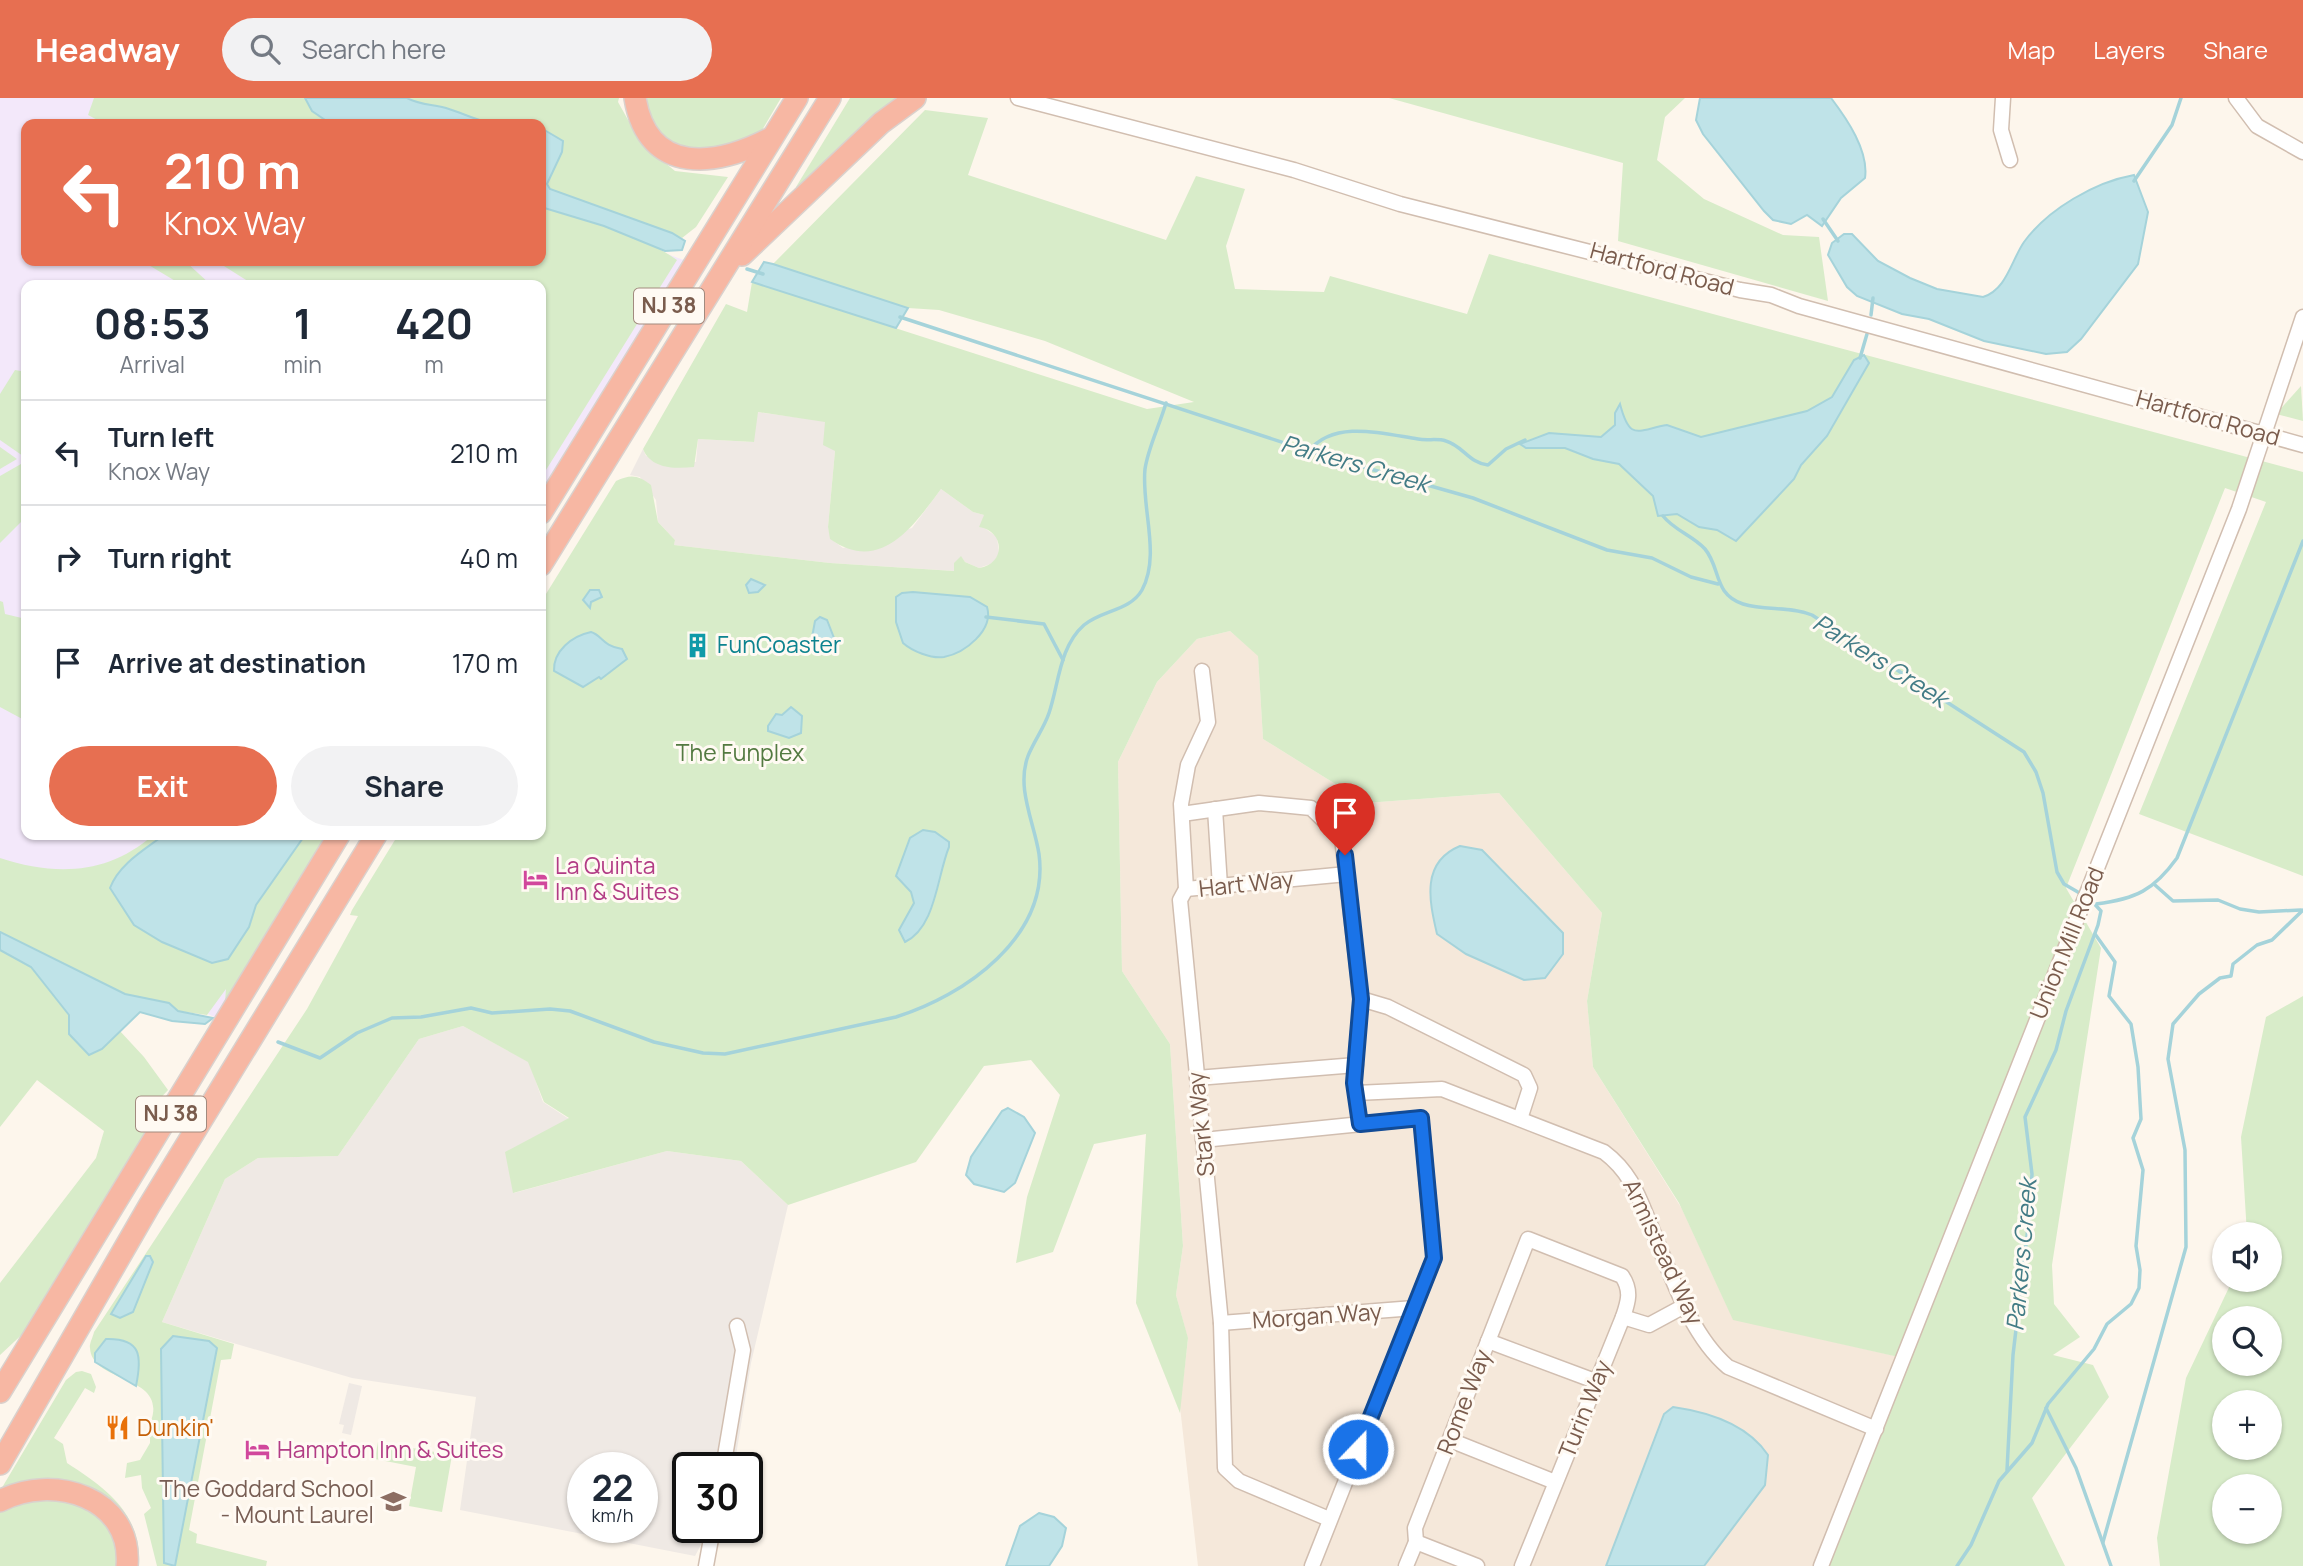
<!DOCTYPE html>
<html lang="en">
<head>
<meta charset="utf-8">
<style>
	:root { --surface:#fff; --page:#f2f2f3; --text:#1f2937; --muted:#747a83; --line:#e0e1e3; --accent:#e76f51 }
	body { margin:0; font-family:Manrope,sans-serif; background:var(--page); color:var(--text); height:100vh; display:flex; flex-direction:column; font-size:26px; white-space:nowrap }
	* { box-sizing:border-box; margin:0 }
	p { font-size:23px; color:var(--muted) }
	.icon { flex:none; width:38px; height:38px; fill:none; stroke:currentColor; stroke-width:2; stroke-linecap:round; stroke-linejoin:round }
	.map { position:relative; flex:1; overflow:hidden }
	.drawer { position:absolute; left:21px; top:182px; width:525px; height:560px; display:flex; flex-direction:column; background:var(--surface); border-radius:14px; box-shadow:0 2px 5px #0004 }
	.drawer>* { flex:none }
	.banner { position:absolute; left:21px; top:21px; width:525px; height:147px; border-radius:14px; box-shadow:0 2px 5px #0004; background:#e76f51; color:#fff; overflow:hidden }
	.fabs { position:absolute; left:2212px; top:1124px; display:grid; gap:14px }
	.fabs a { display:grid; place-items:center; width:70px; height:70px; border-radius:50%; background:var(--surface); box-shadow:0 2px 5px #0004; font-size:35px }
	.speed { position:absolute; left:567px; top:1354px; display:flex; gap:14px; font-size:35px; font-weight:700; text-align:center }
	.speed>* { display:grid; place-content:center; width:91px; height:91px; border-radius:50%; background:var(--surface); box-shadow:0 2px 5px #0004; line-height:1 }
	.speed small { font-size:18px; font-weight:400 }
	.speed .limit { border:4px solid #111; border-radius:10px; background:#fff; color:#111 }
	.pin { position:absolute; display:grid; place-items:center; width:60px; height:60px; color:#fff; margin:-72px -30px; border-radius:50% 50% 50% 0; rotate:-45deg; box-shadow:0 0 7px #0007 }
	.pin .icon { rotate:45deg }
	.me { position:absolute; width:77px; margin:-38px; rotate:22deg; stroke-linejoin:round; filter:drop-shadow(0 0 5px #0008) }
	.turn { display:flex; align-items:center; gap:24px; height:147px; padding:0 28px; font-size:32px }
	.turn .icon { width:91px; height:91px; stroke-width:2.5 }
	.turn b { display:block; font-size:49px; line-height:60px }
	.eta { display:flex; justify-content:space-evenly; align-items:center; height:119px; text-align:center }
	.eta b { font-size:42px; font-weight:700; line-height:49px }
	.cta { display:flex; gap:14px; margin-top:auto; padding:14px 28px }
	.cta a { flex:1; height:80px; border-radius:42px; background:var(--accent); color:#fff; font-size:28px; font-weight:700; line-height:80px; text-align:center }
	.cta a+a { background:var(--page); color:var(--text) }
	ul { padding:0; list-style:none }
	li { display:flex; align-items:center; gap:21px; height:105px; padding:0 28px; border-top:2px solid var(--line) }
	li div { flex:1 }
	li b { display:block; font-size:26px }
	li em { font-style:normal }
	header { display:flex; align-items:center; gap:42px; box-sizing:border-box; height:98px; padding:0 35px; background:var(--accent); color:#fff }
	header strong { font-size:33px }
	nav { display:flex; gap:38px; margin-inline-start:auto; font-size:24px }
	.search { width:490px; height:63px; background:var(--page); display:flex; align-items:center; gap:18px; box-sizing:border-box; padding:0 24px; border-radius:38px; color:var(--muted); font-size:26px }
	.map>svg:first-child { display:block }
</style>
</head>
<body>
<header>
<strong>Headway</strong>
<div class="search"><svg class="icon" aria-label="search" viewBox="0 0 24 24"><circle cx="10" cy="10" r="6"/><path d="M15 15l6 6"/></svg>Search here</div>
<nav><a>Map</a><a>Layers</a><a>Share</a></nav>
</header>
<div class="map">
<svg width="2303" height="1468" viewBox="0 0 2303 1468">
	<rect width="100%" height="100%" fill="#fdf6ec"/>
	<path fill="#f5e8da" d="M1230,533L1258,557L1263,641L1366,705L1499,695L1602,815L1587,903L1593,969L1682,1111L1733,1221L1904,1260L1823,1468H1198L1180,1309L1188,1241L1176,1197L1183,1148L1170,946L1122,873L1118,664L1157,584L1197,541Z"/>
	<g fill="#efe9e4" fill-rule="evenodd">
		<path d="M757,314L825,323L835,353L828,429L831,441L843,450L912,430L941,391L973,414L984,417L983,429L997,439L999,456L993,465L979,470L965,464L961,459L955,473L830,465L674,447L675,442L658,424L656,402L640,379L630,377L643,351L646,358L696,364L698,341L753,344Z"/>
		<path d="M463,928L529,964L543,1004L569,1021L514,1095L667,1053L741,1063L788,1107L751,1265L734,1370H688V1430H710L695,1458L460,1412L476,1299L352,1280L162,1224L225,1081L258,1060L338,1058L419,941ZM583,1370H642V1430H583Z"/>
		<path d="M349,1285L362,1288L351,1337L342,1335L344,1327L339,1326Z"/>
	</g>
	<path fill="#f3e8fa" d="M0,0H321L347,26H26V163H541L555,116L695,166L541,418V187H26V737H343L227,925L0,818Z"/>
	<g fill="#d8ecc9" fill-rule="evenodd">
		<path d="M94,0H305L312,13L331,26H105L88,17Z"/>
		<path d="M407,0H619L618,4L641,45L675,73L728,79L696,129L682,140L550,91L547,86L562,54L563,44L541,30V26L481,25L453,12L419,6Z"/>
		<path d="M643,0H781L761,34L743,47L686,53L657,35Z"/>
		<path d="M850,0H899L799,95L796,89Z"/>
		<path d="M1389,0H1685L1665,19L1657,62L1704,101L1783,137L1819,139L1828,203L1618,143L1623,65Z"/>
		<path d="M925,12L988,20L968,77L1166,142L1196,78L1245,91L1226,148L1235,191L1324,194L1330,178L1467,216L1489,156L2303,374V778L2139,716L2266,404L2225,390L2066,790L2101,850L2052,1167L2054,1206L2080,1239L2053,1257L2093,1267L2109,1299L2032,1400L2065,1468H1823L1903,1260L1733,1222L1679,1105L1593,969L1587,903L1602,815L1499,695L1366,705L1263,641L1258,558L1230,533L1197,541L1157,584L1118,664L1122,873L1170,946L1183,1148L1176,1197L1188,1240L1180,1315L1136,1205L1146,1036L1094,1046L1053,1154L1016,1165L1027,1099L1060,997L1031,962L984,968L916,1064L788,1107L741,1063L667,1053L513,1095L505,1054L569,1020L544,1004L528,964L463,928L419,941L338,1058L258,1060L225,1081L162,1224L234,1246L231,1261L221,1262L189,1432L197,1436L196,1445L267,1463L266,1468H157L144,1416L151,1410L142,1390L141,1377L125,1380L127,1365L140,1362L150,1345V1340L142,1341C185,1273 92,1290 90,1250C89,1246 93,1239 94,1234L307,911L358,818L350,817L352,812L398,737H541V504L616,383C631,376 638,377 651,387L658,424L675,442L674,447L830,465L954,473V465L961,458L965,464L979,470C1006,466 1005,433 979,429L984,417L973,414L941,391C914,427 881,477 830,441L828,429L835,353L823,347L825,324L758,314L754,344L698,341L694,369C675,371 651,371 643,351L726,206L747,214L752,184L1147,311L1194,304L1045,243L939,212L908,210L773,166Z"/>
		<path d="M541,109C586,124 638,134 677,162L541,380V187H254L216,163H541Z"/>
		<path d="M142,163H185L211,187H182Z"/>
		<path d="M15,272L26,274V356L23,358L0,342V296Z"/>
		<path d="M2301,288L2303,323L2276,316Z"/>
		<path d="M0,349L17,361L0,371Z"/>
		<path d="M21,366L26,369V419L0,445V378Z"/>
		<path d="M0,503L3,504L5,516L26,521V623L0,609Z"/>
		<path d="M153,737H332L224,916L226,891L207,917L178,913L169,905L125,896L0,834V760C55,778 108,777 153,737Z"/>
		<path d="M0,852L31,869L69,917V936L102,951L119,932L144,959L168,992L155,1006L162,1012L29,1230L0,1257V1185L96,1060L104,1033L37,982L0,1029Z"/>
		<path d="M2303,898V1468H2160L2157,1440L2186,1280L2233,1181H2270V1136H2247L2241,1039L2266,919ZM2224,1220H2270V1265H2224ZM2224,1304H2270V1349H2224ZM2224,1388H2270V1433H2224Z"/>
		<path d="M82,1273L91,1276L96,1289L94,1295L85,1290L54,1340L63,1346L67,1365C107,1391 142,1416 139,1468H131L112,1409L0,1393L66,1282L76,1274Z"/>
		<path d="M378,1344L452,1357L442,1414L409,1408L416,1369L375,1361Z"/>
		<path d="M52,1395C94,1409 118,1419 118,1468H0V1409Z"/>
	</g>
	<g fill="#bfe3e8" stroke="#a5d3da" stroke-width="2">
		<path d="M305,0H407C420,7 432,6 446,10C463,15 477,23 495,26H331L312,13Z"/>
		<path d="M1700,0H1831C1847,21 1869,53 1865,80L1841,100L1822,128L1807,117L1791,126L1773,122L1764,113L1703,36L1696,22Z"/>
		<path d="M541,30L563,43L562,54L547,86L550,91L672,135L685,143L682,152L665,153L604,128L541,109Z"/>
		<path d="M2134,77L2148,114L2138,166L2081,241L2067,254L2046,256L1984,243L1929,221L1902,216L1857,198L1847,189L1828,157L1832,145L1844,136H1852L1878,163L1910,180L1937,191L1983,199C2007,191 2011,163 2024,144C2048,111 2095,84 2134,77Z"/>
		<path d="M764,164L773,166L908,210L896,230L752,184Z"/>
		<path d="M1864,257L1869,265L1827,338L1801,367L1794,381L1736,443L1717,432L1699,429L1677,416L1658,418L1653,398L1619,366L1593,361L1565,350H1526L1520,346L1549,335L1601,339L1615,327V315L1620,306C1630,344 1637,332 1667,327L1701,339L1807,313L1832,299L1854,262Z"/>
		<path d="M751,481L765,487L758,494L749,495L746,487Z"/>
		<path d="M590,492H599L602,499L591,504L590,510L583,502Z"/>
		<path d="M913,494L970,499L987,509C994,532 965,555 944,559C931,561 912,553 903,545L896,524V499L902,495Z"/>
		<path d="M820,519L827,522L834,540V550L828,556L813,554L810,550L815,523Z"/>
		<path d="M591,534C602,537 602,548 622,551L627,561L601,581L599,579L583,589L554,573C553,553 572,538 591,534Z"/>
		<path d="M791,609L802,618L801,635L789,640L768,633V628L776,616L782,617Z"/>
		<path d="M923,732L935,734L949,744V749C937,778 936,829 905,844L899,832L914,805L911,794L896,778L910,740Z"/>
		<path d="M164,737H305L256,807L249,829L228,861L212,865L162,844L134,827L110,790C119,766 144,752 164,737Z"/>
		<path d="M1460,748L1482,752L1563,835V856L1545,880L1524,882L1466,856L1437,836C1429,802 1421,764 1460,748Z"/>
		<path d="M0,834L125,896L169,905L178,913L213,920L205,926L172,923L140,914L102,951L89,957L69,936V917L31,869L0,852Z"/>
		<path d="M1008,1010L1024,1019L1035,1035L1015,1085L1004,1094L974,1086L966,1077L971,1059L1002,1013Z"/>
		<path d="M146,1158H150L153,1164L133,1214L120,1220L111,1216Z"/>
		<path d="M173,1238L209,1243L217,1250L175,1468L164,1465L161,1251Z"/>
		<path d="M106,1241C142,1240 142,1259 136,1288L95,1264V1255Z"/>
		<path d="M1673,1309C1708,1314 1748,1327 1768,1357L1765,1387L1704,1468H1606L1664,1316Z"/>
		<path d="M1039,1415L1054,1419L1066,1430L1062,1448L1049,1468H1006L1020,1428Z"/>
	</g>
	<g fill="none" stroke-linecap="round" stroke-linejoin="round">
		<g stroke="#a5d3da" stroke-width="3.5">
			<path d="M2134,83L2172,27L2181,0"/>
			<path d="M1823,121L1838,143"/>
			<path d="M747,171L763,176"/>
			<path d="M1871,217L1873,200"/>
			<path d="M900,219L1321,357L1473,400L1607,452L1652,460L1691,479L1718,486"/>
			<path d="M1860,260L1867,236"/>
			<path d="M1309,353C1334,321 1385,336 1418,341C1427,343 1437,340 1446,343C1463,348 1469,365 1488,367L1506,351L1525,342"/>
			<path d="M1663,418C1674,432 1693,438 1705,451C1721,470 1713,496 1743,506C1765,513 1790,508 1812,517L2024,654L2036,674L2043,695L2057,774L2064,786L2083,797"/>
			<path d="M986,519L1044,526L1063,562"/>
			<path d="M2155,787L2173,803L2218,802L2240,811L2259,814L2301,812"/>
			<path d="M2096,806C2136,801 2154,792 2177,760L2303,443"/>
			<path d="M278,944L320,960L357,935L392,920L421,919L471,910L492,915L550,911L570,913L654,944L703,955L725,956L896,919C964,898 1050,839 1039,756C1034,724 1016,690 1028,658C1034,643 1044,630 1049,615C1059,586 1059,549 1084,527C1102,512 1130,513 1142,492C1161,457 1141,409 1145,371C1148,350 1160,326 1166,305"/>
			<path d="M2046,1310L2076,1370L2111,1468"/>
			<path d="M2007,1372L2013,1257L2029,1121L2032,1076L2025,1019L2056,952L2066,913L2098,827L2101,813L2089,800"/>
			<path d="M2103,1444L2186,1149L2185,1052L2168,961L2173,926L2199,896L2220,880L2231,878L2233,866L2257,847L2272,842L2303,812"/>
			<path d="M1957,1468L1971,1447L1999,1383L2032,1345L2048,1306L2094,1251L2107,1226L2131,1206L2139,1190L2140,1172L2136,1148L2143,1072L2133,1040L2141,1021L2138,969L2131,926L2109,898L2115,864L2095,836"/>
		</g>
		<defs>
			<g id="minor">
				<path d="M1018,0L1294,72L1400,106L1740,192L1771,197L1799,208L2303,347"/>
				<path d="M2003,0L2001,32L2010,62"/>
				<path d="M2236,0L2257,28L2303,54"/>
				<path d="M1202,573L1208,624L1188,667L1181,706L1186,791L1180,802L1221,1225L1225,1370L1239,1383L1329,1421"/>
				<path d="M1215,711L1220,788"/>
				<path d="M1182,716L1259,705L1311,710L1342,740L1361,901L1354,984L1360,1026"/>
				<path d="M1186,791L1347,776"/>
				<path d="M1361,901L1388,909L1524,977L1530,990L1520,1021"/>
				<path d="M1197,980L1356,967"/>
				<path d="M1356,995L1442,991L1604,1054C1632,1075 1639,1100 1652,1131C1671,1176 1690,1237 1728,1269L1876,1331"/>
				<path d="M1203,1042L1421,1020L1434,1160L1312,1468"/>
				<path d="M1221,1225L1414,1210"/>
				<path d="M1488,1243L1595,1283"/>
				<path d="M1450,1342L1555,1384"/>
				<path d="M723,1370L743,1252L737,1228"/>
				<path d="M1416,1444L1477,1468"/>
				<path d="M706,1468L713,1430"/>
				<path d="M1406,1468L1416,1444L1415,1430L1528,1141L1622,1178C1632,1193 1628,1204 1623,1219"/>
				<path d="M1522,1468L1623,1219L1649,1227L1686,1207"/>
				<path d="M1821,1468L2239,411L2303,219"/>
			</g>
			<g id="highway">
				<path d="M635,0C648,79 717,68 771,40"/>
				<path d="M742,157L881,25L915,0"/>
				<path d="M541,415L797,0"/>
				<path d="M541,467L830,0"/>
				<path d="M0,1294L339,737"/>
				<path d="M0,1366L149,1108L376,737"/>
				<path d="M0,1403C52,1375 133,1399 127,1468"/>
			</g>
		</defs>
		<use href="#minor" stroke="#d1beb0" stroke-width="17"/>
		<use href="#highway" stroke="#dad1cd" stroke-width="24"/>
		<use href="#minor" stroke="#fff" stroke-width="14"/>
		<use href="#highway" stroke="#f7b7a3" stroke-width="21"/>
	</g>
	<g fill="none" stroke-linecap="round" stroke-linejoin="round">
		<defs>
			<path id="route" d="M1345,757L1361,901L1354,985L1360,1026L1421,1020L1434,1160L1358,1351"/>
		</defs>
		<use href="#route" stroke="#114b97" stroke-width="18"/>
		<use href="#route" stroke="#1a73e8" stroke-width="12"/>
	</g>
	<defs>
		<symbol id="building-bare" viewBox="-9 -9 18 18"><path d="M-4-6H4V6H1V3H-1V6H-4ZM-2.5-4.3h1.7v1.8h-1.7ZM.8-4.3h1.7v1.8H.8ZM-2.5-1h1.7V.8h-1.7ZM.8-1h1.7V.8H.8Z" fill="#0f9aa8" stroke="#fffaf3" stroke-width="2.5" paint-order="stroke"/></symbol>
		<symbol id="hotel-bare" viewBox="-9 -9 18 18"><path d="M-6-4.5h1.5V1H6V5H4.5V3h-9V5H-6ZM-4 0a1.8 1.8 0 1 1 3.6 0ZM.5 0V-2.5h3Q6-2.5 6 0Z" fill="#d1479c" stroke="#fffaf3" stroke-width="2.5" paint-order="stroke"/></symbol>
		<symbol id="restaurant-bare" viewBox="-9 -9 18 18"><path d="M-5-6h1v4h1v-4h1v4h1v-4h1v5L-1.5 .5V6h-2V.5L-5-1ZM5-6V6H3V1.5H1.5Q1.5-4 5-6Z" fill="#e8710a" stroke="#fffaf3" stroke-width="2.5" paint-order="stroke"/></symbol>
		<symbol id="school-bare" viewBox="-9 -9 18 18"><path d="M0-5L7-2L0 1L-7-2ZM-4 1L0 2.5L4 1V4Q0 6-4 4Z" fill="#8d6e63" stroke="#fffaf3" stroke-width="2.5" paint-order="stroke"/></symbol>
	</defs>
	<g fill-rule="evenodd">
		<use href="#building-bare" x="680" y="530" width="35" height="35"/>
		<use href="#hotel-bare" x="518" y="764" width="35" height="35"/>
		<use href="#restaurant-bare" x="100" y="1312" width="35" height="35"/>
		<use href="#hotel-bare" x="240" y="1334" width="35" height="35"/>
		<use href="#school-bare" x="376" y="1386" width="35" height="35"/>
	</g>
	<g text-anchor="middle" stroke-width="6" stroke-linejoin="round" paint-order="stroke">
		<g fill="#fffaf3" stroke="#a28b7f" stroke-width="2">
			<rect x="634" y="190.5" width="70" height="35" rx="5"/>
			<rect x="136" y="998.5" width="70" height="35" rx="5"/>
		</g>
		<g font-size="21" font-weight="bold" fill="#7a5c4d">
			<text x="669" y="215">NJ 38</text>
			<text x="171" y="1023">NJ 38</text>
		</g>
		<g font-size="23" fill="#7a5c4d" stroke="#fffaf3">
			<text transform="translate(1662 171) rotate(15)" y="8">Hartford Road</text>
			<text transform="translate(2208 320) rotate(16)" y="8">Hartford Road</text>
			<text transform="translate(1246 786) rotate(-6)" y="8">Hart Way</text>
			<text transform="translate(2067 845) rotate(-68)" y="8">Union Mill Road</text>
			<text transform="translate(1201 1026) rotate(-96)" y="8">Stark Way</text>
			<text transform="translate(1663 1154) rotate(65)" y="8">Armistead Way</text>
			<text transform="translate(1317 1218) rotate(-4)" y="8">Morgan Way</text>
			<text transform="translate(1464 1304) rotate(-69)" y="8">Rome Way</text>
			<text transform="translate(1585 1311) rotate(-68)" y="8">Turin Way</text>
		</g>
		<g font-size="23" fill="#0d838f" stroke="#fffaf3" text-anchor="start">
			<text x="717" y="555">FunCoaster</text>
		</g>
		<g font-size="23" fill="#537a41" stroke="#fffaf3">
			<text x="740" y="663">The Funplex</text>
		</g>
		<g font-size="23" fill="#b23c85" stroke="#fffaf3" text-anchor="start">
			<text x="555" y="776">La Quinta<tspan x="555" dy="26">Inn &amp; Suites</tspan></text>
			<text x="277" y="1360">Hampton Inn &amp; Suites</text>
		</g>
		<g font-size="23" fill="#c56008" stroke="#fffaf3" text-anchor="start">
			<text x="137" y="1338">Dunkin'</text>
		</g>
		<g font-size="23" fill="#785e54" stroke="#fffaf3" text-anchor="end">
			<text x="374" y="1399">The Goddard School<tspan x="374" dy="26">- Mount Laurel</tspan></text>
		</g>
		<g font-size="24" font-style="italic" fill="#437c86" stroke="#fffaf3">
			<text transform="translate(1355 366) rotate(16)" y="8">Parkers Creek</text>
			<text transform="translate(1880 563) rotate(32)" y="8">Parkers Creek</text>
			<text transform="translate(2022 1157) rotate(-85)" y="8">Parkers Creek</text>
		</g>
	</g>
</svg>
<div class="fabs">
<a><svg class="icon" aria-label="sound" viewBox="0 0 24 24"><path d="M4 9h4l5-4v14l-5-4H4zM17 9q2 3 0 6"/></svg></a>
<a><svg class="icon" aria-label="search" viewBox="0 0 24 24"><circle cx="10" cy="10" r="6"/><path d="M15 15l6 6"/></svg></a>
<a>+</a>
<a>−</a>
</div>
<div class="speed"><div>22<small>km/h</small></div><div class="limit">30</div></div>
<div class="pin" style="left:1345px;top:757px;background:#d93025"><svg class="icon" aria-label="arrive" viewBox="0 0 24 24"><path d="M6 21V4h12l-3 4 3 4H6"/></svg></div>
<svg class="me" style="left:1358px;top:1351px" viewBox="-20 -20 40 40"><circle r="17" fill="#1a73e8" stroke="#fff" stroke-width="3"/><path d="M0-11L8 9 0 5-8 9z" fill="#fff"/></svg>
<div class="banner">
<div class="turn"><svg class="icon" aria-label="left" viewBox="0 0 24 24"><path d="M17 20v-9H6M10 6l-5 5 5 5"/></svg><div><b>210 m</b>Knox Way</div></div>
</div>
<section class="drawer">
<div class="eta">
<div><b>08:53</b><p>Arrival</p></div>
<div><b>1</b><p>min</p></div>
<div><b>420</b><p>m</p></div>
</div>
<ul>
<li><svg class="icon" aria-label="left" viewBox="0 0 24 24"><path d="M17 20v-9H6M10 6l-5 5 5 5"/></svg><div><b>Turn left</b><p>Knox Way</p></div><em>210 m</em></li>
<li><svg class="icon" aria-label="right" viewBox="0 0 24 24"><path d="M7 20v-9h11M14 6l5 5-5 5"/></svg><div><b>Turn right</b></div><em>40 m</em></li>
<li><svg class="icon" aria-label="arrive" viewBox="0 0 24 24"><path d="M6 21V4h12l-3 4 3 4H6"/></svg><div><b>Arrive at destination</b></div><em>170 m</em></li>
</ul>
<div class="cta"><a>Exit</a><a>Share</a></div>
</section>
</div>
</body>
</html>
